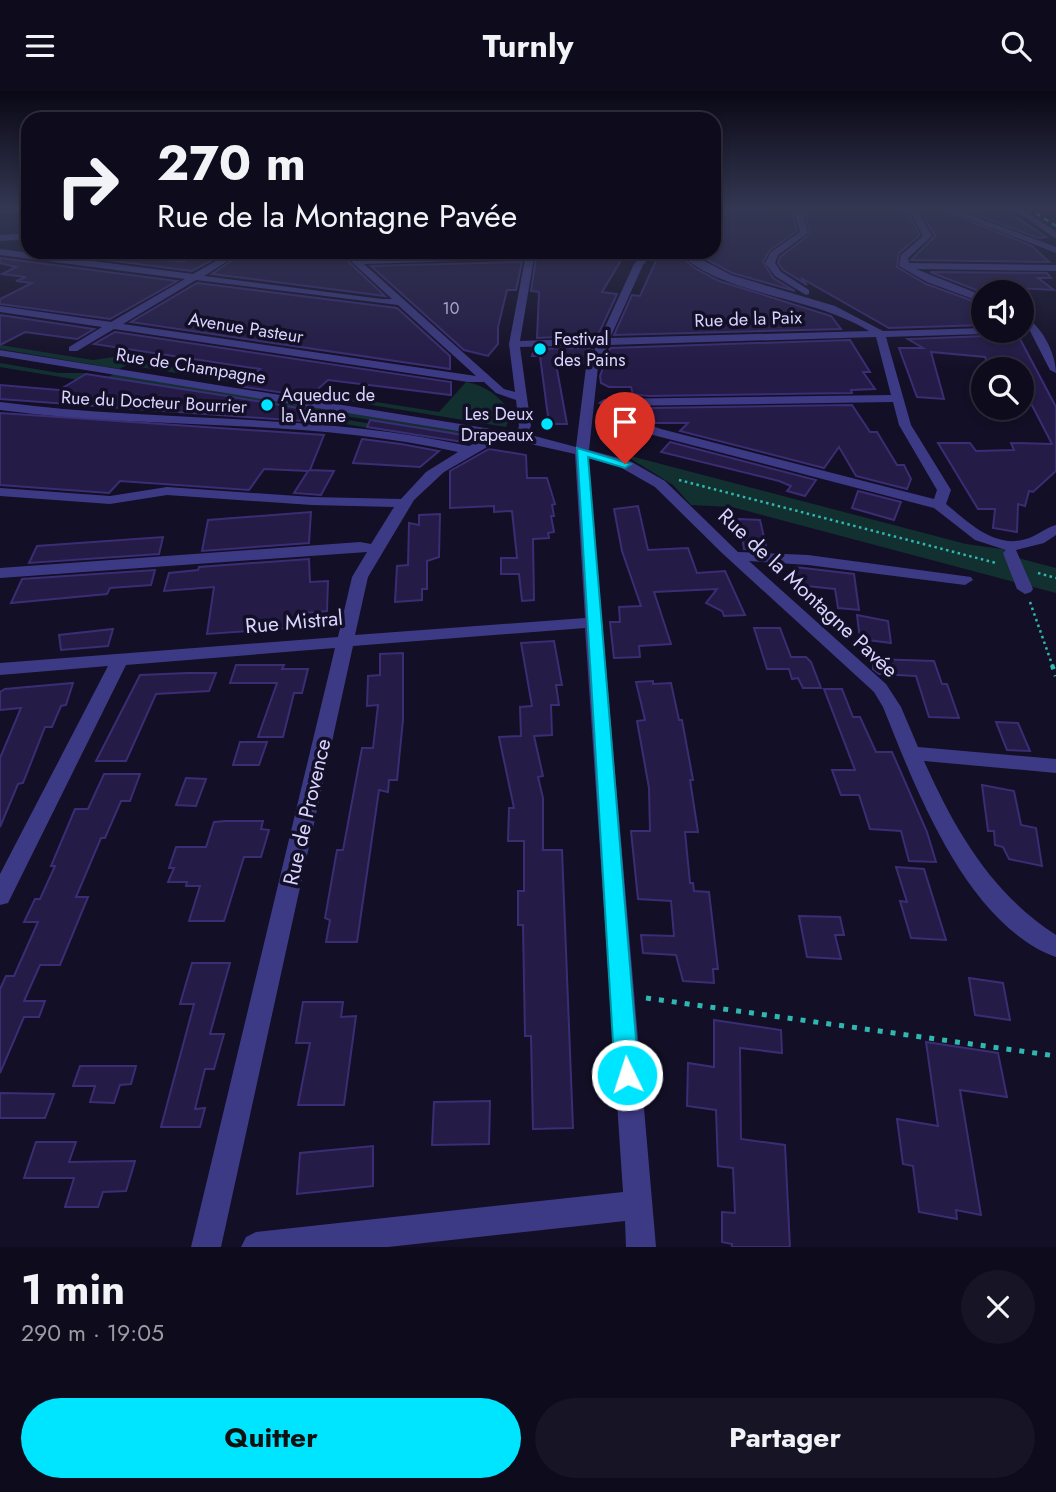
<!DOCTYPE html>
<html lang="fr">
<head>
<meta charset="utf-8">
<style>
	:root { --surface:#0e0b1c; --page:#171425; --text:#f1f3f6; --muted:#9b9ba3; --line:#2e2b3b; --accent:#00e5ff }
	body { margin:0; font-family:Jost,sans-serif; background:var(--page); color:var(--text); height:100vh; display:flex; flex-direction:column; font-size:26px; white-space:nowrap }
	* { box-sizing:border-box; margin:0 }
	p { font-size:23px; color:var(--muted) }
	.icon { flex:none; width:38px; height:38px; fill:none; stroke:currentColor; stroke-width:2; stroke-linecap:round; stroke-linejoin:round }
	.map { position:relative; height:1156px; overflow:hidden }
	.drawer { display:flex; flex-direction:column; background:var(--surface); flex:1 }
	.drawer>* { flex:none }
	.top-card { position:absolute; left:21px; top:21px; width:700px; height:147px; border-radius:21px; box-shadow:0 4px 10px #0003,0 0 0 2px var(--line); background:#0e0b1c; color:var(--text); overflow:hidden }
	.fabs { position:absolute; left:971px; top:189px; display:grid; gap:14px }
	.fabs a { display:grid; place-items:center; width:63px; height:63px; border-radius:50%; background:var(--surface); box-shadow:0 4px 10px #0003,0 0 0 2px var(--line); font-size:35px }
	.pin { position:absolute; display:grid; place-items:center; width:60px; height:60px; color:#fff; margin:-72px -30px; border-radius:50% 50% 50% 0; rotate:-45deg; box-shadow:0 0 7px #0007 }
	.pin .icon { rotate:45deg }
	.me { position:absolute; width:77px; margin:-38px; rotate:356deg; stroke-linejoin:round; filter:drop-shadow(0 0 5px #0008) }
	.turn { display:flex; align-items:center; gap:24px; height:147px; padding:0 21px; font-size:32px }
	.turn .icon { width:91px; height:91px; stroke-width:2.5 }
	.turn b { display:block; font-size:49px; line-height:60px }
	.round { display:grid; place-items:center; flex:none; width:74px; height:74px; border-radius:37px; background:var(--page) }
	.overview { display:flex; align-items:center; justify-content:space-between; height:119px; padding:0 21px }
	h1 { font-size:42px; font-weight:700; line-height:52px }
	.action { display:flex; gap:14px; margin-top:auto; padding:14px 21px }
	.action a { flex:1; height:80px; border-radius:42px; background:var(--accent); color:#111; font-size:28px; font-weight:700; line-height:80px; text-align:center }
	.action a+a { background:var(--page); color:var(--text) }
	header { display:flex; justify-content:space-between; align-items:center; height:91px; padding:0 21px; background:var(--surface); font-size:32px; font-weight:700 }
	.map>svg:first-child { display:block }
</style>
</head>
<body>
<header><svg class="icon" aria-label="menu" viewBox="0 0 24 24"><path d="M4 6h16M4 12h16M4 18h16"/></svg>Turnly<svg class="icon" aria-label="search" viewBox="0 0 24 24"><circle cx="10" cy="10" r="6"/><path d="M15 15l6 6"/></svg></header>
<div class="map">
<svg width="1056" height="1156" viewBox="0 0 1056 1156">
	<rect width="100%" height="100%" fill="#130f26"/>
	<g fill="#12302f">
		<path d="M0,254L93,269L134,263L189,281L439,321L466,291C485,294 501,306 511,322L506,336L127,274L119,278L0,258Z"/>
		<path d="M0,272L59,282H87L82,286L440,344L436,348L0,276Z"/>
		<path d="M114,283L463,341L461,344L108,286Z"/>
		<path d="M623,363L966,453L1009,459L1014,466L1056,477V502L732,416L691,414L673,394Z"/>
	</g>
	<g fill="#241b47" stroke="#3b2d73" stroke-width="2">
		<path d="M766,117H791L797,140L770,159L763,171L773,187L795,200L732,182L693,161H714V118L744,121L745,119H767Z"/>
		<path d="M905,117L920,144L899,162L897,176L926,193L984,214V234L889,237L801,187L807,194L783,179L778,172L780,166L810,143L804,118Z"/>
		<path d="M919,117H938L1032,155L1049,171L911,169L935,145Z"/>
		<path d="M959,117H1003L1046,146L1038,147Z"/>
		<path d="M44,161H103L183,171L198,162L227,161L192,180Z"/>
		<path d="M244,161H338L385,205L212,183Z"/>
		<path d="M354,161H469L359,165Z"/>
		<path d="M537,161H626L602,201L617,203L598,244L537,247L539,201L531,200Z"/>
		<path d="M660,161H674L696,178L719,190L831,225L841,238L614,244L632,204L640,205Z"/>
		<path d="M0,167L177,190L110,228L0,213V208L32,192L16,190L26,186L2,183L16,176L0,172Z"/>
		<path d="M522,171L516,199H507L498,236V253L488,265L464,259L371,175Z"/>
		<path d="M930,181L1047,182L1051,187H1038L1054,199L1016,197L1022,201L984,202Z"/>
		<path d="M197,192L397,217L450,265V278L131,231Z"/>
		<path d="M0,224L94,238L77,248L25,241L0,254Z"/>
		<path d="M115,241L451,291V304L328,289L309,306L239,295L260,278L94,253Z"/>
		<path d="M985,245L1020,248L1056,316V380L1033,401L1029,400L1025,415L1018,413L1017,441L993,437L995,418H978L938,352H970L976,360L1014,359L1011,352L1052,353L1022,295V278L988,273L985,266L931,261L944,308L917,306L899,257H923L908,248Z"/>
		<path d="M850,249L870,281H863L875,298L851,299L852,302L648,305L633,303L631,296H609L601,292L600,285L610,257Z"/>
		<path d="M593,257L585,272L556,273L567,333H549L540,265H532L534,258Z"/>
		<path d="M86,283L227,305L333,323L329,332L0,308V294L59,299Z"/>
		<path d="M852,314L870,341H877L897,374H904L911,388L907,398L856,385L839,356L824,377L680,340L688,332H655L651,317Z"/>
		<path d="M0,322L324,344L310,379L334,380L321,404L294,402L308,380L264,378L249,399L120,390L109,402L0,394Z"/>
		<path d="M370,329L451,342L478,347L469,352L367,336Z"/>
		<path d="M362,348L401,353L439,360L420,376L353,372Z"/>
		<path d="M670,351L816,389L805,405L787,400L791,395L779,390L661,361Z"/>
		<path d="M489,358L526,364L527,387H547L555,413L552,414L554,425H551L554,441L548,442L549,447L533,448L534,509L522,510L519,483H501V467H517L512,420L494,421V415L450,417V380Z"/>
		<path d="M858,400L901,411L894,429L852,417Z"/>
		<path d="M638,415L648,459L688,457L697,482L725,480L745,524L724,525L722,520L706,512L717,498L654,501L671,553L639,555L640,566L614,567L610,531H620L619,516L641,515L622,460L614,418Z"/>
		<path d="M311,421L309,452L202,460L208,429Z"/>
		<path d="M440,423L439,466L427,470V498H422V509L395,511L397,475L408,474L409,432L419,434V424Z"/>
		<path d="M739,428L760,429L767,459L744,458Z"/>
		<path d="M163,446L159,463L29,472L37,455Z"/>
		<path d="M309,468L310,491L328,490L327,520L304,522L303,536L207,543L214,496L164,500L169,482L198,479L199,476Z"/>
		<path d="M795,476L854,483L859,519L838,517L835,498L797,494Z"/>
		<path d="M155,479L151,494L110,497L107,503L11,512L22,488Z"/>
		<path d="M857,524L888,530L891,552L860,548Z"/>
		<path d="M754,537H780L791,566H806L811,571L821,597H803L798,587L792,588L789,578H767Z"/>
		<path d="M113,538L108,555L61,559L59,544Z"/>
		<path d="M554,550L562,594H556L559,614H551L552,644L534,645L543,685L538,686L543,707V759H562L573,1037L533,1038L531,945H525L523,834H518V800H524V750H508L509,717H514L499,646L521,645L520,616L532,615L521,552Z"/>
		<path d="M403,562V629L397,689H389L388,701L379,699L357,851H326L330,829L325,827L337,759H343L362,657H373L378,614L367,615L368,585L380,584V563Z"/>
		<path d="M873,568L934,570L942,593H947L959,627L929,626L916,585L879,583L873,578Z"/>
		<path d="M236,574H284L282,578H308L302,602H294L283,646H258L277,592H230Z"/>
		<path d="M188,582H216L209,600L156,603L126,670H96L140,584Z"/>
		<path d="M653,590V593L671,592L679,629H682L693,689H690L698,741H685L690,792H693L694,800L709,801L718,878H713L714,892L683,890L676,864L643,862L641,844L674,845L671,810L638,808L631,740H650L649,697L637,630L645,629L636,591Z"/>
		<path d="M73,592L66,614L61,615L52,636H45L23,692L18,693L0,736V667L21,617L0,619V601L5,598Z"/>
		<path d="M824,598H842L853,626H860L876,661H892L927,741L936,771L909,770L901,740L870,738L859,704H841L832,679H855Z"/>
		<path d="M996,631L1018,632L1030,660L1007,659Z"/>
		<path d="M240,651H267L259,674H233Z"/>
		<path d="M104,683H140L130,710H121L105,747H101L76,806H88L60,874H40L24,910H45L39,926H24L0,982V898L6,885H14L38,831H24L35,808H40L55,775H51L75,718H88Z"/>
		<path d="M186,687L206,688L196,715L176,714Z"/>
		<path d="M982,694L1014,700L1021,734L1036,737L1042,775L1009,768L1003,756L995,754L994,740H988Z"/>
		<path d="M226,730H263L261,738L269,739L261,766H244L224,830H189L200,795H186L187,791H168L174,777H169L176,756H206L214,731Z"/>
		<path d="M896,776L924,778L946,849L911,847L900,810L907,811Z"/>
		<path d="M799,825L840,826L844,844H835L841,868L807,866Z"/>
		<path d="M192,872H230L210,943H224L214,978H205L195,1018L205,1017L200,1036H161L194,913H180Z"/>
		<path d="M969,887L1003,892L1010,929L975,924Z"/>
		<path d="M303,911H343L341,926L356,925L344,1014H298L310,952H296Z"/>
		<path d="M714,929L781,939L782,962L740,957L741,1048L785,1054L790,1156H732V1153L722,1151V1121L735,1122L733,1077L718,1075L716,1019L687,1015L688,972L714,976Z"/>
		<path d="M926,951L998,962L1007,1006L960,999L981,1124L956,1119L957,1128L919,1121L913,1075L903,1073L897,1028L938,1035Z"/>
		<path d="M80,975H136L131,993L120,994L114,1012L90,1011L95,995H73Z"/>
		<path d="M0,1002L54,1003L45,1027H0Z"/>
		<path d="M490,1010L489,1053L432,1054L434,1011Z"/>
		<path d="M36,1051H76L69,1071L135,1070L126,1100L103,1101L98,1116H65L74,1087H24Z"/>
		<path d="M373,1055V1095L297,1103L300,1062Z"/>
	</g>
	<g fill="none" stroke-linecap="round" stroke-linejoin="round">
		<g stroke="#2fb8b0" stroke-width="2.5" stroke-dasharray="2.5 3.5" stroke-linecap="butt">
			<path d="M679,389L996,472"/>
			<path d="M1038,482L1056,487"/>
			<path d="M1030,511L1053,576"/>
		</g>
		<path stroke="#2fb8b0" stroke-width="4.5" stroke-dasharray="4.5 6" stroke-linecap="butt" d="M1052,574L1056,585"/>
		<path stroke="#2fb8b0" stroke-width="5" stroke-dasharray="5 8" stroke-linecap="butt" d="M646,907L1056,965"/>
		<g fill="#3d3a85" fill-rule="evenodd">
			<path d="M28,117V121L0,122V118Z"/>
			<path d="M793,117H801L808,142L778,164L775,172L781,181L809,199V203L806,204L775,185L765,172L771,161L800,141Z"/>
			<path d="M908,117H916L932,145L908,167L909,172L1056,174V180L916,178L984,205V212L927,191L899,175L901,164L923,145Z"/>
			<path d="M941,117H952L1056,156V162Z"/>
			<path d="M1012,117H1021L1056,141V148Z"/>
			<path d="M28,142V148L0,150V144Z"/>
			<path d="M0,158L193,183L232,161H242L204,185L382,208H392L341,161H350L358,168L535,161L520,250L600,247L634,173L645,161H654L643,174L610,247L869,240C811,204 726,206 677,161H687L731,184L835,215L883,240L984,237V240H989L984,243L886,246L911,334L951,399L946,413C968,431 995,458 1026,448C1037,445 1045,437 1056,434V444L1044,452L1016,459L1033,498L1031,501L1025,503L1017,498L1003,462L1006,459L975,449L934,417L653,344L639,339L598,312L604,308L891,304L876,246L608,254L598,276L589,359L630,370L665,390L738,461L808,464L971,486L973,489L965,494L808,474L749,470L886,593L901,616L918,656L1056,668V682L924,670C955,739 991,802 1056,844V866C966,833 916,698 883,616L874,601L722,462L655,396L620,376L588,367L656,1156H626L625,1130L388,1156H241L246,1146L256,1141L623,1101L585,537L353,555L221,1156H191L335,557L126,574L8,812L0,814V783L108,575L0,584V572L338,546L352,486L367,461L0,487V477L360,451L371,453L394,416L312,414L167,404L110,413L0,405V397L110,405L167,396L312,406L401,408L426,381L458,361C308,327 152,339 0,319V311C156,332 314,321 469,355L488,345L0,265V259L516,342L519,335L516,309L496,302L484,291H468L114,238L77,260H69V256L102,236L0,221V215L111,231L185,188L0,164ZM525,168L509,253L515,301L504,298L364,173ZM196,189L398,214L476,285L123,233ZM597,254L586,276L576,356L527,343L531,335L520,256ZM893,311L899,334L937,399L934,408L661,338L647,333L619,315ZM503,347L575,363L585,527L355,544L368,486L414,409L444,381Z"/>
			<path d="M1022,224C1041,233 1056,262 1056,282L1050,279L1030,240L1022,233Z"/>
		</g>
		<path stroke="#00e5ff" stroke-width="2.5" stroke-dasharray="5 4.5" stroke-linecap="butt" d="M1028,117L1056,135"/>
	</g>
	<linearGradient id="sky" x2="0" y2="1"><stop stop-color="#0a0815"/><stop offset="0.42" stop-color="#333752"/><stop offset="1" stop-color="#333752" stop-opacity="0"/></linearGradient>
	<rect width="1056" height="279" fill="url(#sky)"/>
	<path fill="#00e5ff" stroke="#0095a6" stroke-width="2" d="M577,357L631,373L625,377L588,366L639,984L635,992L627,995L619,992L615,984Z"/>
	<g fill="#00e5ff" stroke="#130f26" stroke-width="2.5">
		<circle cx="540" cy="258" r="7"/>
		<circle cx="267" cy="314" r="7"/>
		<circle cx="547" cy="333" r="7"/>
	</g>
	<g text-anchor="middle" stroke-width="7" stroke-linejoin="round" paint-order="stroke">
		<g font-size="16" fill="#aca6d1">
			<text x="451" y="223">10</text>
		</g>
		<g font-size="18" fill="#d9d4ff" stroke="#130f26">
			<text transform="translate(748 228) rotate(-2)" y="6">Rue de la Paix</text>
			<text transform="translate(246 237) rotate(9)" y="6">Avenue Pasteur</text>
			<text transform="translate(191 275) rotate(9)" y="6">Rue de Champagne</text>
			<text transform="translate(154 311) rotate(3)" y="6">Rue du Docteur Bourrier</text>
		</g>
		<g font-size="18" fill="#d9d4ff" stroke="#130f26" text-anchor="start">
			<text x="554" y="254">Festival<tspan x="554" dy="21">des Pains</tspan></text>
			<text x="281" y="310">Aqueduc de<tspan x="281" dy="21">la Vanne</tspan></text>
			<text x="533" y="329" text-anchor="end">Les Deux<tspan x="533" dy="21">Drapeaux</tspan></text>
		</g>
		<g font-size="21" fill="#d9d4ff" stroke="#130f26">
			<text transform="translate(808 502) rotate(43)" y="7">Rue de la Montagne Pavée</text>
			<text transform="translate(294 531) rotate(-5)" y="7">Rue Mistral</text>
			<text transform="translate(307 721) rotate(-77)" y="7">Rue de Provence</text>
		</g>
	</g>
</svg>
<div class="fabs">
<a><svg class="icon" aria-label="sound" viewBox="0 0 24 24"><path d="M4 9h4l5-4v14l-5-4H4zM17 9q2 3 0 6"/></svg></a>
<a><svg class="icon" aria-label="search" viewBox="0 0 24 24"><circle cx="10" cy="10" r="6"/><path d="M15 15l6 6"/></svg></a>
</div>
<div class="pin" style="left:625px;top:373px;background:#d93025"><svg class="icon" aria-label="arrive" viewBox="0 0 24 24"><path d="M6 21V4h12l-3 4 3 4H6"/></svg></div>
<svg class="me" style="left:627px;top:984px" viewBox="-20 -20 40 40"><circle r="17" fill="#00e5ff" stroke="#fff" stroke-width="3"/><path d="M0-11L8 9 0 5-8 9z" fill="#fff"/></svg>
<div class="top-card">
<div class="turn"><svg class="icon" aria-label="right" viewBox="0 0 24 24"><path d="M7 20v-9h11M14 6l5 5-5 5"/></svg><div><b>270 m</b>Rue de la Montagne Pavée</div></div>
</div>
</div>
<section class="drawer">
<div class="overview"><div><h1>1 min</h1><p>290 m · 19:05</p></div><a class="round"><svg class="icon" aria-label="close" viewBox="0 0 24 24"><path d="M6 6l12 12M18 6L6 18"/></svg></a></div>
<div class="action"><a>Quitter</a><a>Partager</a></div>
</section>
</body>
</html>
